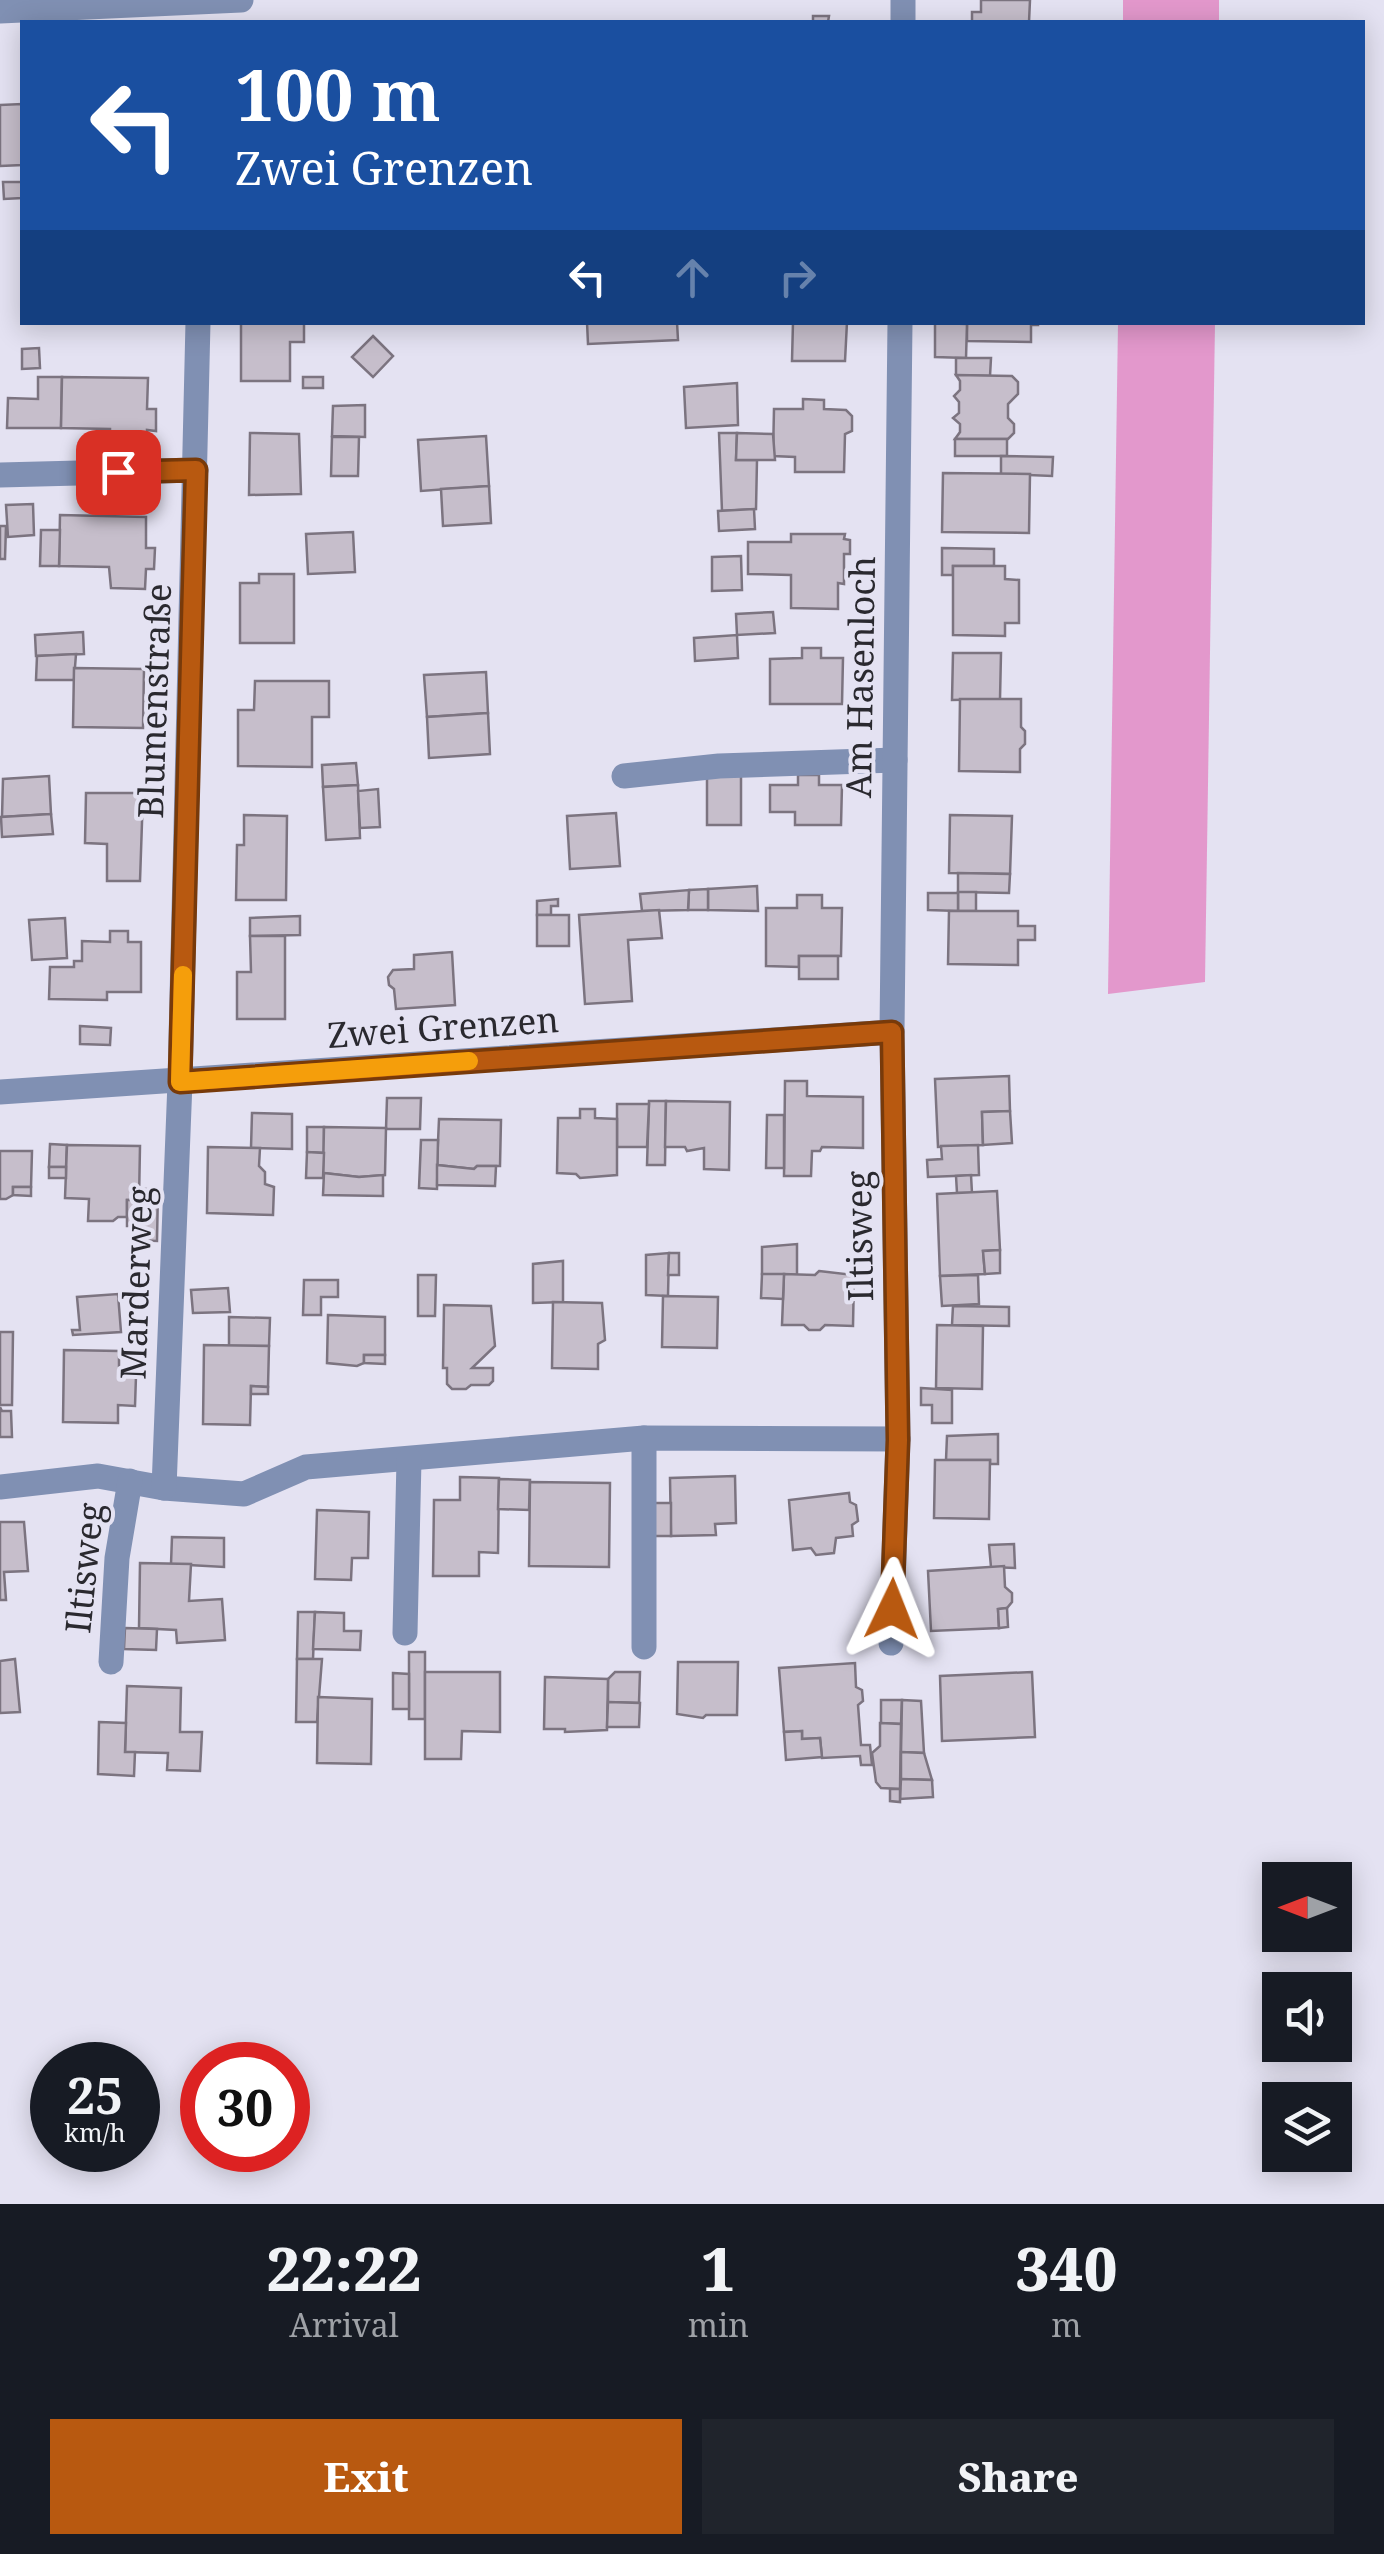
<!DOCTYPE html>
<html lang="en">
<head>
<meta charset="utf-8">
<style>
	:root { --surface:#171b24; --page:#20242c; --text:#f1f3f6; --muted:#9ea1a6; --accent:#b85910 }
	body { margin:0; font-family:"Noto Serif",serif; background:var(--page); color:var(--text); height:100vh; display:flex; flex-direction:column; font-size:38px; white-space:nowrap }
	* { box-sizing:border-box; margin:0 }
	p { font-size:32px; color:var(--muted) }
	.icon { flex:none; width:55px; height:55px; fill:none; stroke:currentColor; stroke-width:2; stroke-linecap:round; stroke-linejoin:round }
	.map { position:relative; height:2204px; overflow:hidden }
	.side { display:flex; flex-direction:column; background:var(--surface); flex:1 }
	.side>* { flex:none }
	.top-card { position:absolute; left:20px; top:20px; width:1345px; height:305px; border-radius:0px; box-shadow:0 5px 25px #0003; background:#1a4fa0; color:#fff; overflow:hidden }
	.needle { width:65px; rotate:270deg }
	.fabs { position:absolute; left:1262px; top:1862px; display:grid; gap:20px }
	.fabs a { display:grid; place-items:center; width:90px; height:90px; border-radius:0px; background:var(--surface); box-shadow:0 5px 25px #0003; font-size:50px }
	.speed { position:absolute; left:30px; top:2042px; display:flex; gap:20px; font-size:50px; font-weight:700; text-align:center }
	.speed>* { display:grid; place-content:center; width:130px; height:130px; border-radius:50%; background:var(--surface); box-shadow:0 5px 25px #0003; line-height:1 }
	.speed small { font-size:25px; font-weight:400 }
	.speed .limit { border:15px solid #d22; background:#fff; color:#111 }
	.pin { position:absolute; display:grid; place-items:center; width:85px; height:85px; color:#fff; margin:-42px; border-radius:20px; box-shadow:0 5px 15px #0006 }
	.me { position:absolute; width:110px; margin:-55px; rotate:2deg; stroke-linejoin:round; filter:drop-shadow(0 0 8px #0008) }
	.turn { display:flex; align-items:center; gap:35px; height:210px; padding:0 50px; font-size:45px }
	.turn .icon { width:130px; height:130px; stroke-width:2.5 }
	.turn b { display:block; font-size:70px; line-height:85px }
	.lanes { display:flex; align-items:center; height:95px; padding:0 50px; background:#0003; justify-content:center; gap:50px; direction:ltr }
	.lanes .off { opacity:.35 }
	.eta { display:flex; justify-content:space-evenly; align-items:center; height:170px; text-align:center }
	.eta b { font-size:60px; font-weight:800; line-height:70px }
	.cta { display:flex; gap:20px; margin-top:auto; padding:20px 50px }
	.cta a { flex:1; height:115px; border-radius:0px; background:var(--accent); color:#fff; font-size:40px; font-weight:800; line-height:115px; text-align:center }
	.cta a+a { background:var(--page); color:var(--text) }
	.map>svg:first-child { display:block }
</style>
</head>
<body>
<div class="map">
<svg width="1384" height="2204" viewBox="0 0 1384 2204">
	<rect width="100%" height="100%" fill="#e4e2f2"/>
	<g fill="#e398cc">
		<rect x="1123" y="0" width="96" height="22"/>
		<path d="M1118,323H1215L1205,982L1108,994Z"/>
	</g>
	<g fill="#c6becb" stroke="#7c7480" stroke-width="2.5">
		<path d="M981,0H1030L1029,22H972V12H981Z"/>
		<path d="M813,16H829L828,22H813Z"/>
		<path d="M22,104V165L0,166V105Z"/>
		<path d="M3,182H22V198L4,199Z"/>
		<path d="M241,322H304V342H290V381H241Z"/>
		<path d="M587,322H677L678,340L588,344Z"/>
		<path d="M793,322H847L845,361H792Z"/>
		<path d="M967,322H1038V325H1031V342L967,341Z"/>
		<path d="M935,323L967,324L966,358L935,357Z"/>
		<path d="M373,336L393,356L373,377L352,357Z"/>
		<path d="M39,348L40,368L22,369V349Z"/>
		<path d="M956,358H991L990,376L956,375Z"/>
		<path d="M956,375L1012,376L1018,382V394L1008,404V418L1014,424V433L1008,439H955L960,432V424L953,418L959,413V402L954,396L960,390V381Z"/>
		<path d="M38,377H62L61,428H7L8,398L38,399Z"/>
		<path d="M62,377L148,378L147,409H156V431L147,430V434H110V429L61,428Z"/>
		<rect x="303" y="377" width="20" height="11"/>
		<path d="M737,383L738,425L686,428L684,387Z"/>
		<path d="M803,399L824,400V409L846,410L852,416V431L845,434L844,472H795V457L773,456L774,409H803Z"/>
		<path d="M365,405V437L332,436L333,406Z"/>
		<path d="M250,433L299,434L301,494L249,495Z"/>
		<path d="M719,433H737L736,460H757L756,509L722,511Z"/>
		<path d="M737,433L773,434L775,460H736Z"/>
		<path d="M486,436L489,486L421,491L418,440Z"/>
		<path d="M332,437H359L358,476H331Z"/>
		<rect x="955" y="439" width="52" height="17"/>
		<path d="M1001,456L1053,457L1052,476L1001,474Z"/>
		<path d="M943,473L1030,474L1029,533L942,532Z"/>
		<path d="M489,486L491,523L443,526L441,489Z"/>
		<path d="M33,504L34,535L8,537L6,505Z"/>
		<path d="M754,509L755,529L719,531L718,511Z"/>
		<path d="M60,515L146,517V548H155L154,569H146L145,589L111,588L109,567L59,566Z"/>
		<path d="M0,526H6L5,559H0Z"/>
		<path d="M41,530H60L59,566H40Z"/>
		<path d="M353,532L355,572L308,574L306,534Z"/>
		<path d="M791,534H845L844,539L850,540V554H844V584L838,583V609L791,608V575L748,574V542H791Z"/>
		<path d="M942,548L994,549V566H953V575H942Z"/>
		<path d="M741,556L742,590L712,591V557Z"/>
		<path d="M953,566H1005V579L1019,580V623H1005V636L953,635Z"/>
		<path d="M259,574H294V643H240V583H259Z"/>
		<path d="M773,612L775,633L737,635L736,614Z"/>
		<path d="M83,632L84,654L36,656L35,635Z"/>
		<path d="M737,635L738,658L695,661L694,638Z"/>
		<path d="M802,648H821V658H843L842,704H770V659L802,658Z"/>
		<path d="M953,653H1001L1000,699L952,700Z"/>
		<path d="M76,654L74,680H36L37,656Z"/>
		<path d="M74,668L144,669L143,728L73,727Z"/>
		<path d="M486,672L488,713L427,717L424,675Z"/>
		<path d="M255,681H329V717H312V767L238,766V710H254Z"/>
		<path d="M960,699H1021V727L1025,731V744L1020,749V772L959,771Z"/>
		<path d="M488,713L490,754L429,758L427,717Z"/>
		<path d="M356,763L358,785L323,787L322,765Z"/>
		<path d="M707,773L741,775V825H707Z"/>
		<path d="M798,775H819V785H842L841,825H795V812H770V785H798Z"/>
		<path d="M49,776L51,814L2,817L3,779Z"/>
		<path d="M358,785L360,838L326,840L323,787Z"/>
		<path d="M378,789L380,827L360,828L358,791Z"/>
		<path d="M86,793H143L140,881H107V844L85,843Z"/>
		<path d="M616,813L620,866L570,869L567,816Z"/>
		<path d="M51,814L53,834L2,837L1,817Z"/>
		<path d="M244,815L287,816L286,900H236L237,845H244Z"/>
		<path d="M950,815L1012,816L1010,874L949,873Z"/>
		<path d="M958,873L1010,874L1009,893L958,892Z"/>
		<path d="M757,886L758,911L708,910V889Z"/>
		<path d="M708,889V910H688L689,890Z"/>
		<path d="M689,890L688,910L642,911L640,894Z"/>
		<rect x="958" y="892" width="18" height="19"/>
		<path d="M928,893H958V911L928,910Z"/>
		<path d="M797,895H822V908H842L841,956H799V967L766,966V908H797Z"/>
		<path d="M558,899V906H551V915H537V901Z"/>
		<path d="M659,910L662,938L628,940L632,1001L585,1004L579,915Z"/>
		<path d="M949,911H1018V926H1035V940H1018V965L948,964Z"/>
		<rect x="537" y="915" width="32" height="31"/>
		<path d="M300,916V935L250,936V918Z"/>
		<path d="M65,918L67,958L32,960L29,920Z"/>
		<path d="M110,931H128V942H141V992H107V1000L49,999L50,967H74V961H82V941L110,942Z"/>
		<path d="M250,936H285V1019H237V972H251Z"/>
		<path d="M452,952L455,1005L396,1009L394,989L389,985L388,977L393,970L414,969V955Z"/>
		<rect x="799" y="956" width="39" height="23"/>
		<path d="M80,1026L111,1028L110,1045L80,1044Z"/>
		<path d="M1009,1076L1010,1111L982,1112L983,1145L938,1147L935,1079Z"/>
		<path d="M785,1081H807V1096L863,1097V1148L822,1147L820,1151H812L811,1176H784Z"/>
		<path d="M387,1098H421L420,1129H386Z"/>
		<path d="M649,1101H666L665,1165H647Z"/>
		<path d="M666,1101L730,1102L729,1170L704,1169V1148L687,1151L685,1147H665Z"/>
		<path d="M617,1104H649L647,1147H617Z"/>
		<path d="M580,1109H595V1118L617,1119V1175L580,1178L576,1174L557,1173L558,1118H580Z"/>
		<path d="M1010,1111L1012,1143L983,1145L982,1112Z"/>
		<path d="M252,1113L292,1114V1149L251,1148Z"/>
		<path d="M767,1115H784V1168H766Z"/>
		<path d="M439,1119L501,1120L500,1166H477L474,1169L437,1165Z"/>
		<path d="M307,1127H324V1153L307,1152Z"/>
		<path d="M324,1127L386,1128L385,1175L359,1177L323,1173Z"/>
		<path d="M421,1140H438L437,1189L419,1188Z"/>
		<path d="M50,1144L67,1145L66,1167H49Z"/>
		<path d="M67,1145L140,1146L139,1200H127V1217H118L113,1221H88L89,1199L65,1198Z"/>
		<path d="M978,1145L979,1175L928,1177L927,1160L942,1159L941,1146Z"/>
		<path d="M208,1147L260,1148L259,1166L265,1172V1184L274,1187L273,1215L207,1213Z"/>
		<path d="M0,1151H32L31,1187H13V1195L6,1199H0Z"/>
		<path d="M307,1152L324,1153L323,1178H306Z"/>
		<path d="M437,1165L474,1169L477,1166H496L495,1186L437,1185Z"/>
		<rect x="49" y="1167" width="17" height="11"/>
		<path d="M324,1173L359,1177L383,1175V1196L323,1195Z"/>
		<path d="M971,1175L972,1193H957L956,1176Z"/>
		<path d="M13,1187H31V1196L13,1195Z"/>
		<path d="M139,1189H158L157,1241L134,1240V1226H127V1200H139Z"/>
		<path d="M997,1191L1000,1250L983,1251L985,1274L940,1276L937,1194Z"/>
		<path d="M797,1244V1275L762,1274V1247Z"/>
		<path d="M1000,1250V1273L985,1274L983,1251Z"/>
		<path d="M669,1253L668,1296L646,1295V1255Z"/>
		<path d="M669,1253H679V1275H668Z"/>
		<path d="M563,1261V1302L533,1303V1264Z"/>
		<path d="M819,1271L854,1275L853,1326L825,1325L820,1330H809L804,1325H782L784,1274L815,1275Z"/>
		<path d="M762,1274H784L783,1299L761,1298Z"/>
		<path d="M418,1275H436L435,1316H418Z"/>
		<path d="M978,1275L979,1304L942,1306L940,1276Z"/>
		<path d="M304,1280H338V1297H321V1315H303Z"/>
		<path d="M228,1288L230,1312L193,1313L191,1290Z"/>
		<path d="M118,1294L121,1332L73,1335L72,1330H80L77,1297Z"/>
		<path d="M663,1296L718,1297L717,1348L662,1347Z"/>
		<path d="M553,1302L602,1303L605,1340L598,1344V1369L552,1368Z"/>
		<path d="M444,1305L491,1306L495,1346L472,1368H493V1381L489,1385H471L466,1389H452L447,1384V1368H443Z"/>
		<path d="M953,1306L1009,1307V1326L952,1325Z"/>
		<path d="M328,1315L385,1317V1355H364V1363L357,1366L327,1363Z"/>
		<path d="M229,1317L270,1318L269,1346H229Z"/>
		<path d="M937,1325L983,1326L982,1389L936,1388Z"/>
		<path d="M0,1332H13L12,1405H0Z"/>
		<path d="M204,1345L269,1346L268,1387L251,1386L250,1425L203,1424Z"/>
		<path d="M64,1350L119,1351V1376H136L135,1406L118,1405V1423L63,1422Z"/>
		<path d="M364,1355H385V1364L364,1363Z"/>
		<path d="M251,1386L268,1387V1394H251Z"/>
		<path d="M921,1388L952,1390V1423H932V1405H921Z"/>
		<path d="M0,1407L2,1411H11L12,1437H0Z"/>
		<path d="M998,1434V1464H990V1460H946L947,1436Z"/>
		<path d="M935,1460H990L989,1519L934,1518Z"/>
		<path d="M735,1476L736,1523L715,1524L716,1535L671,1536L670,1478Z"/>
		<path d="M460,1477L499,1478L498,1553L479,1552V1576H433L434,1500H460Z"/>
		<path d="M499,1479L530,1480L529,1510L498,1509Z"/>
		<path d="M530,1482L610,1483L609,1567L529,1566Z"/>
		<path d="M849,1493L850,1502L856,1505L858,1521L852,1525L853,1536L836,1538L834,1553L816,1555L811,1548L793,1550L789,1500Z"/>
		<path d="M652,1503H671V1536H653Z"/>
		<path d="M317,1510L369,1512L368,1558H352L351,1580L315,1579Z"/>
		<path d="M0,1522H24L28,1571L4,1572L6,1600H0Z"/>
		<path d="M172,1537L224,1538V1567L171,1564Z"/>
		<path d="M1014,1544L1015,1568L991,1567L989,1545Z"/>
		<path d="M140,1563L191,1564L189,1601L222,1599L225,1640L177,1643L176,1630L139,1628Z"/>
		<path d="M1004,1566L1005,1587L1012,1593V1602L1007,1608L998,1609L999,1628L931,1631L928,1571Z"/>
		<path d="M1007,1608L1008,1627L999,1628L998,1609Z"/>
		<path d="M298,1612H315L313,1659H297Z"/>
		<path d="M315,1612L344,1613V1631H361L360,1650L313,1649Z"/>
		<path d="M125,1628L157,1629L156,1650L124,1649Z"/>
		<rect x="409" y="1652" width="16" height="67"/>
		<path d="M15,1659L20,1712L0,1713V1661Z"/>
		<path d="M297,1659H322L317,1722H296Z"/>
		<path d="M678,1662H738L737,1715H706L703,1718L677,1714Z"/>
		<path d="M855,1663L856,1687L862,1690L863,1701L858,1705L861,1745H870L872,1765H861L860,1756L822,1758L820,1738L802,1739V1731L784,1732L779,1668Z"/>
		<path d="M425,1672H500V1732L462,1731L461,1759H425Z"/>
		<path d="M615,1672H640L639,1703L608,1702V1679Z"/>
		<path d="M1032,1672L1035,1737L942,1741L940,1676Z"/>
		<path d="M393,1673L409,1674V1709H393Z"/>
		<path d="M545,1677L608,1679L607,1730L565,1732V1729H544Z"/>
		<path d="M127,1686L181,1688L180,1732H202L200,1771L167,1770L168,1753L125,1752Z"/>
		<path d="M318,1697L372,1699L371,1764L317,1763Z"/>
		<path d="M881,1700H902L901,1724L881,1723Z"/>
		<path d="M902,1700L921,1701L924,1753L901,1752Z"/>
		<path d="M608,1702L640,1703L639,1727H607Z"/>
		<path d="M99,1722L126,1723L125,1752H135L134,1776L98,1774Z"/>
		<path d="M880,1723L901,1724L900,1789L881,1788L876,1782L872,1753L880,1746Z"/>
		<path d="M802,1731V1739L820,1738L822,1757L786,1760L784,1732Z"/>
		<path d="M901,1752L924,1753L932,1780L901,1779Z"/>
		<path d="M901,1779L932,1780L933,1797L900,1799Z"/>
		<path d="M890,1789H900V1802L890,1801Z"/>
	</g>
	<g fill="none" stroke-linecap="round" stroke-linejoin="round">
		<g stroke="#8090b3" stroke-width="25">
			<path d="M0,11L241,0"/>
			<path d="M903,22V0"/>
			<path d="M0,475L196,470"/>
			<path d="M624,776L719,766L895,760"/>
			<path d="M0,1092L892,1032"/>
			<path d="M0,1487L98,1476L164,1488L244,1494L306,1467L644,1438L898,1439"/>
			<path d="M164,1488L180,1082L198,322"/>
			<path d="M405,1633L409,1460"/>
			<path d="M891,1643L898,1439L892,1032L900,322"/>
			<path d="M644,1647V1438"/>
			<path d="M111,1662L117,1558L130,1481"/>
		</g>
	</g>
	<g fill="none" stroke-linecap="round" stroke-linejoin="round">
		<defs>
			<path id="route" d="M118,472L196,470L180,1082L892,1032L898,1440L892,1609"/>
		</defs>
		<use href="#route" stroke="#783a0a" stroke-width="25"/>
		<use href="#route" stroke="#b85910" stroke-width="18"/>
		<path stroke="#f59e0b" stroke-width="18" d="M183,975L180,1082L469,1061"/>
	</g>
	<g text-anchor="middle" stroke-width="8" stroke-linejoin="round" paint-order="stroke">
		<g font-size="35" fill="#2a292f" stroke="#e4e2f2">
			<text transform="translate(861 677) rotate(-89)" y="12">Am Hasenloch</text>
			<text transform="translate(155 701) rotate(-88)" y="12">Blumenstraße</text>
			<text transform="translate(443 1028) rotate(-4)" y="12">Zwei Grenzen</text>
			<text transform="translate(860 1236) rotate(-91)" y="12">Iltisweg</text>
			<text transform="translate(137 1283) rotate(-88)" y="12">Marderweg</text>
			<text transform="translate(85 1568) rotate(-84)" y="12">Iltisweg</text>
		</g>
	</g>
</svg>
<div class="fabs">
<a><svg class="needle" viewBox="-14 -14 28 28"><path d="M0-13l5 13h-10z" fill="#e53935"/><path d="M0 13l5-13h-10z" fill="#9ea1a6"/></svg></a>
<a><svg class="icon" aria-label="sound" viewBox="0 0 24 24"><path d="M4 9h4l5-4v14l-5-4H4zM17 9q2 3 0 6"/></svg></a>
<a><svg class="icon" aria-label="layers" viewBox="0 0 24 24"><path d="M12 4l9 5-9 5-9-5zM3 14l9 5 9-5"/></svg></a>
</div>
<div class="speed"><div>25<small>km/h</small></div><div class="limit">30</div></div>
<div class="pin" style="left:118px;top:472px;background:#d93025"><svg class="icon" aria-label="arrive" viewBox="0 0 24 24"><path d="M6 21V4h12l-3 4 3 4H6"/></svg></div>
<svg class="me" style="left:892px;top:1609px" viewBox="-20 -20 40 40"><path d="M0-17L14 15 0 8-14 15z" fill="#b85910" stroke="#fff" stroke-width="4"/></svg>
<div class="top-card">
<div class="turn"><svg class="icon" aria-label="left" viewBox="0 0 24 24"><path d="M17 20v-9H6M10 6l-5 5 5 5"/></svg><div><b>100 m</b>Zwei Grenzen</div></div>
<div class="lanes"><svg class="icon" aria-label="left" viewBox="0 0 24 24"><path d="M17 20v-9H6M10 6l-5 5 5 5"/></svg><svg class="icon off" aria-label="ahead" viewBox="0 0 24 24"><path d="M12 20V5M6 11l6-6 6 6"/></svg><svg class="icon off" aria-label="right" viewBox="0 0 24 24"><path d="M7 20v-9h11M14 6l5 5-5 5"/></svg></div>
</div>
</div>
<section class="side">
<div class="eta">
<div><b>22:22</b><p>Arrival</p></div>
<div><b>1</b><p>min</p></div>
<div><b>340</b><p>m</p></div>
</div>
<div class="cta"><a>Exit</a><a>Share</a></div>
</section>
</body>
</html>
